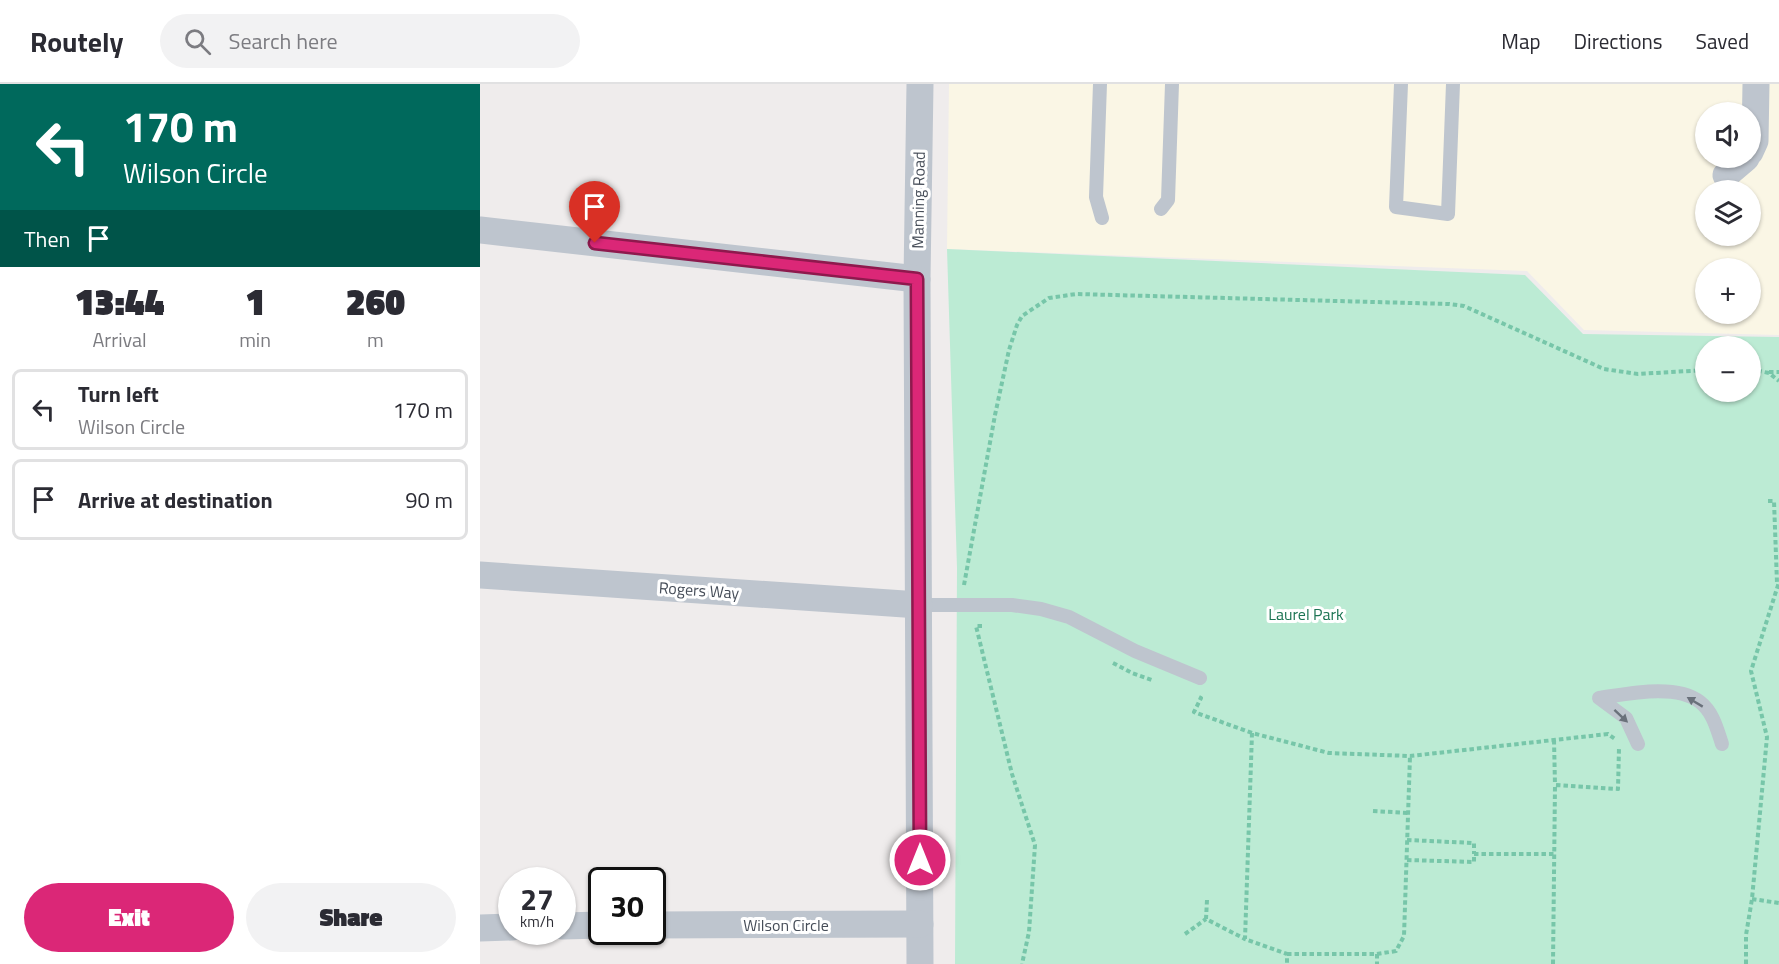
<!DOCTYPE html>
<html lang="en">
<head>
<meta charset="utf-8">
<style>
	:root { --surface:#fff; --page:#f2f2f3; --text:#2b2b33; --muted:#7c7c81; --line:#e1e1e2; --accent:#db2777 }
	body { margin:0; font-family:"Titillium Web",sans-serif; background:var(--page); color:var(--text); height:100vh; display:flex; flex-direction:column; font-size:22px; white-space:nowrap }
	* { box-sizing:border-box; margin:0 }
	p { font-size:20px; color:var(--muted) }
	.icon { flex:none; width:33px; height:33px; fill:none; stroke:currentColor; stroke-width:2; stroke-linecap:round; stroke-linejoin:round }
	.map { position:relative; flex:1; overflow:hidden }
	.sheet { display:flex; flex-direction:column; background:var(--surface); width:480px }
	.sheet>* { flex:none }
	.top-card { background:#00695c; color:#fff; overflow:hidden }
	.buttons { position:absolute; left:1215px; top:18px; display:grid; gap:12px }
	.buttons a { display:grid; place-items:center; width:66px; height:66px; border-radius:50%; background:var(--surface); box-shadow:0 2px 4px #0004; font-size:30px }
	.speed { position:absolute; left:18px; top:783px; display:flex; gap:12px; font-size:30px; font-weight:700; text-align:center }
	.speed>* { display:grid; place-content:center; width:78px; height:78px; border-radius:50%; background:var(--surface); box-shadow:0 2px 4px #0004; line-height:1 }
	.speed small { font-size:15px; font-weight:400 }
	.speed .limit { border:3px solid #111; border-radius:9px; background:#fff; color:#111 }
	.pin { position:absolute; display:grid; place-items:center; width:51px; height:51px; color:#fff; margin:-62px -26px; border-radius:50% 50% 50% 0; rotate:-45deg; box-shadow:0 0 6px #0007 }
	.pin .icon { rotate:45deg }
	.me { position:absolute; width:66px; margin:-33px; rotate:0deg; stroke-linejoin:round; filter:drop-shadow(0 0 4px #0008) }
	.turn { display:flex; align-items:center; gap:21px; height:126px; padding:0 24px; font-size:27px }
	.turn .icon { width:78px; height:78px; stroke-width:2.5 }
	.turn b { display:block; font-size:42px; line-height:51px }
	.then { display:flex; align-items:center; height:57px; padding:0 24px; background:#0003; gap:12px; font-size:22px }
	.eta { display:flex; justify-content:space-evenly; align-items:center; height:102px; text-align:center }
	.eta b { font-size:36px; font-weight:800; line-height:42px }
	.action { display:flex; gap:12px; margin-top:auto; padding:12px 24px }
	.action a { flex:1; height:69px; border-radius:36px; background:var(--accent); color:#fff; font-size:24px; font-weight:800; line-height:69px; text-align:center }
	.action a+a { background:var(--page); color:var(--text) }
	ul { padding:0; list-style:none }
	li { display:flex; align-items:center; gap:18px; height:81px; margin:0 12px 9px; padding:0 12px; border:3px solid var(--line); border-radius:9px }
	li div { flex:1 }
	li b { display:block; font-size:22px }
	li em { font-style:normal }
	header { display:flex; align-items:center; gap:36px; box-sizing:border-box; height:84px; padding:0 30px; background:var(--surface); border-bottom:2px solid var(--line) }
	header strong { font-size:28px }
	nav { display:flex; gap:33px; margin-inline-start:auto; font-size:21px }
	.search { width:420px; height:54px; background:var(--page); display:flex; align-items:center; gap:15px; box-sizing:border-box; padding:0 21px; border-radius:33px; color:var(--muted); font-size:22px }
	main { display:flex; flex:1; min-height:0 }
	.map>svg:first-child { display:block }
</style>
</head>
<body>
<header>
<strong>Routely</strong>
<div class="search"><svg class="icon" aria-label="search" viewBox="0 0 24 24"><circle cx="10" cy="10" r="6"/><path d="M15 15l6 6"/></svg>Search here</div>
<nav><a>Map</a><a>Directions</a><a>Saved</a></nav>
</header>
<main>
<section class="sheet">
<div class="top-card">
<div class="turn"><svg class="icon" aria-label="left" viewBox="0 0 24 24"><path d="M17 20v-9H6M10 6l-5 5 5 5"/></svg><div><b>170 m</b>Wilson Circle</div></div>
<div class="then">Then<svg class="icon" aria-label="arrive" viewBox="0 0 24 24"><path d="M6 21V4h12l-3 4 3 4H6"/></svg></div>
</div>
<div class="eta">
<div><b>13:44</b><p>Arrival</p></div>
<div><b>1</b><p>min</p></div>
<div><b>260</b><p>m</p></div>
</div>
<ul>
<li><svg class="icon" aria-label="left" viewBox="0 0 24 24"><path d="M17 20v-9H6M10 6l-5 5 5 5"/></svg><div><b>Turn left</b><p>Wilson Circle</p></div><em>170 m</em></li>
<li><svg class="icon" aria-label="arrive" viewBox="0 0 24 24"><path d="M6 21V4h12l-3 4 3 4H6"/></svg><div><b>Arrive at destination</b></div><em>90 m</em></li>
</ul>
<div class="action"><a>Exit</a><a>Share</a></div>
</section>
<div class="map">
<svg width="1299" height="880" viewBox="0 0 1299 880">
	<rect width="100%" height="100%" fill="#efecec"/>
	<path fill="#faf6e5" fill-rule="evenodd" d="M469,0H1299V251L1104,246L1047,187L467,165ZM1226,28H1270V74H1226ZM1226,106H1270V152H1226ZM1226,184H1270V230H1226Z"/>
	<path fill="#bcebd4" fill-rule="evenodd" d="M467,165L1045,191L1103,250L1299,253V880H475L477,484ZM1226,262H1270V308H1226Z"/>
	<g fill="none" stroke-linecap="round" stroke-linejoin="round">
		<g stroke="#77c6a9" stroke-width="4" stroke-dasharray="4.5 3" stroke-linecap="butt">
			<path d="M1270,285L1289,289L1299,297"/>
			<path d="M1289,288H1299"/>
			<path d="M1288,417H1294L1297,499"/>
			<path d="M484,501L515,331L529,266L537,241L542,232L569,214L596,210L969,220L984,222L1124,285L1158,290L1226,286"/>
			<path d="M502,542H496L532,690L555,761L549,848L542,880"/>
			<path d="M633,579L652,589L672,596"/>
			<path d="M719,613L721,614L714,628L772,649L849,669L930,672L1128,650L1135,655"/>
			<path d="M772,649L765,855L807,870V880"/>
			<path d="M1074,656L1075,701"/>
			<path d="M893,727L928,729"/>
			<path d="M927,756L994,759V770"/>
			<path d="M927,776L994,778V770H1074"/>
			<path d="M1272,815L1299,819"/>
			<path d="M727,816L726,835L765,855"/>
			<path d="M705,850L726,835"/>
			<path d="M807,870H897V880"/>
			<path d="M897,870L916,867L924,852L930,672"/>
			<path d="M1073,880L1075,701L1138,705L1139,664"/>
			<path d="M1266,880V851L1272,815L1287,653L1271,587L1299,498"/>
		</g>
		<g stroke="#bec5ce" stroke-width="14">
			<path d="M620,0L616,113L622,134"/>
			<path d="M921,0L916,123L968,130L973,0"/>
			<path d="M681,125L688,116L692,0"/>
			<path d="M439,521H532L561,525L589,533L655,567L720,594"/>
			<path d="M1158,660L1146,634L1119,614C1147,610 1196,599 1220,618C1233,628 1237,645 1242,660"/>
		</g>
		<g stroke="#bec5ce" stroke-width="27">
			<path d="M440,0L437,195L440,880"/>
			<path d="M1270,68L1275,57L1276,0"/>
			<path d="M1246,91L1266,74"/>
			<path d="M0,146L437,195"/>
			<path d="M0,491L439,521"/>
			<path d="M172,841L440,840"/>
			<path d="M82,842L122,841"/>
			<path d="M0,844L32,843"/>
		</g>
	</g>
	<defs><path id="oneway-solid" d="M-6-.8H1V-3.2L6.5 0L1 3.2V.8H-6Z" transform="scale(1.5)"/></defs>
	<g fill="#6a717b">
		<use href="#oneway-solid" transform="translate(1215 618) rotate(-149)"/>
		<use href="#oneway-solid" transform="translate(1141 632) rotate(43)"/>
	</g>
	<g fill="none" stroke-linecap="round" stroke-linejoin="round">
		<defs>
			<path id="route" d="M115,159L437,195L440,776"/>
		</defs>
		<use href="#route" stroke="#8e194d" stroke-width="15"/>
		<use href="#route" stroke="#db2777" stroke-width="10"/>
	</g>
	<g text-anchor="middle" stroke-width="6" stroke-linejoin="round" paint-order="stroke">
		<g font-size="16" fill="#464d58" stroke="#fff">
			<text transform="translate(438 116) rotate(-89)" y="6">Manning Road</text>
			<text transform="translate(219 506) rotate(4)" y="6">Rogers Way</text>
			<text x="306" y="847">Wilson Circle</text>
		</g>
		<g font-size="16" fill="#1c7453" stroke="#fff">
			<text x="826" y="536">Laurel Park</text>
		</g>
	</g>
</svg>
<div class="buttons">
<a><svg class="icon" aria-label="sound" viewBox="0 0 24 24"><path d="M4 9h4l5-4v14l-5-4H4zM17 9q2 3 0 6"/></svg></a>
<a><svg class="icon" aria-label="layers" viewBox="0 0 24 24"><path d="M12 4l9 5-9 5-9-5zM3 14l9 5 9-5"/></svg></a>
<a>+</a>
<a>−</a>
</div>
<div class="speed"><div>27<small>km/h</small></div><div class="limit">30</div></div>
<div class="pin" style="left:115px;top:159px;background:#d93025"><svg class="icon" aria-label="arrive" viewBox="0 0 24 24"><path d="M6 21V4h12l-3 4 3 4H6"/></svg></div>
<svg class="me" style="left:440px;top:776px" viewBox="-20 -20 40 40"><circle r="17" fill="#db2777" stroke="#fff" stroke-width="3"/><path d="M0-11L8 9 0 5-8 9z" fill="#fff"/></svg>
</div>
</main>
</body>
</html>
